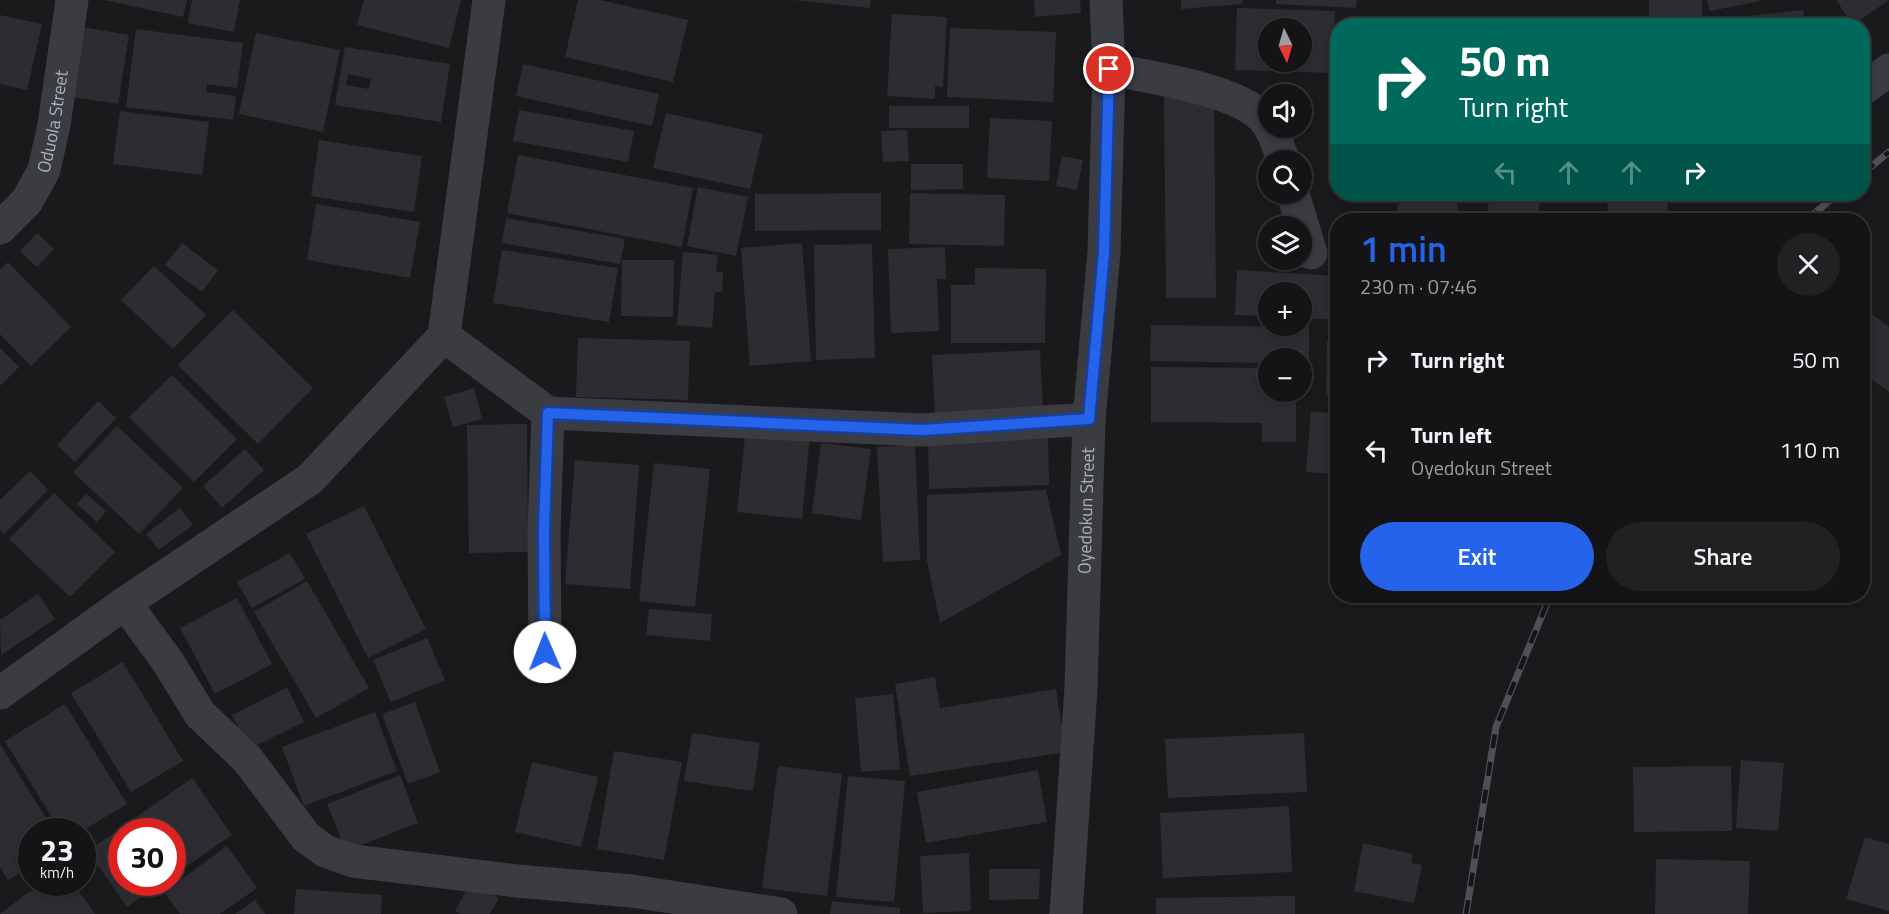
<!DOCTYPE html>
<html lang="en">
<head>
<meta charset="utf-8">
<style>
	:root { --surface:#141416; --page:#212123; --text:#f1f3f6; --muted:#9d9ea1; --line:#333335; --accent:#2563eb }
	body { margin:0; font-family:"Titillium Web",sans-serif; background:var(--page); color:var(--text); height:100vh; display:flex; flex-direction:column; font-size:22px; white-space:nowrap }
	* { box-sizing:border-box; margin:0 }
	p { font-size:20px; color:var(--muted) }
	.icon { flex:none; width:33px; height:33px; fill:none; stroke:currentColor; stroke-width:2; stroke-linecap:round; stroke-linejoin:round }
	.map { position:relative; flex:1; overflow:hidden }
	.side { position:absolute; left:1330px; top:213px; width:540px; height:390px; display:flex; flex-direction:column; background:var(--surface); border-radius:24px; box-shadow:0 3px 9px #0003,0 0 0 2px var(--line) }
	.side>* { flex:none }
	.guide { position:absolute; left:1330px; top:18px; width:540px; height:183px; border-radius:24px; box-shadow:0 3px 9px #0003,0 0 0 2px var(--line); background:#00695c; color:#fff; overflow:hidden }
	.needle { width:39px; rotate:175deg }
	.tools { position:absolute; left:1258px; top:18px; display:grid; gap:12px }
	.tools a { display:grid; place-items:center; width:54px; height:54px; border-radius:50%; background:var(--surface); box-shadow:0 3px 9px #0003,0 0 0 2px var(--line); font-size:30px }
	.speed { position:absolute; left:18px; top:818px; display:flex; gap:12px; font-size:30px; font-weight:700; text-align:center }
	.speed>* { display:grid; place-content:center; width:78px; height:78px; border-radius:50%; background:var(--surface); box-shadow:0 3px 9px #0003,0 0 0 2px var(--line); line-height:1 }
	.speed small { font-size:15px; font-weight:400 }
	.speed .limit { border:9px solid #d22; background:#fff; color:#111 }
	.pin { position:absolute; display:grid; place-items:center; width:51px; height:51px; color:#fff; margin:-26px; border:3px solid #fff; border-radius:50%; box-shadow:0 2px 6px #0007 }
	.me { position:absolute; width:66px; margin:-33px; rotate:359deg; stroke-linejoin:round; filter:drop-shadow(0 0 4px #0008) }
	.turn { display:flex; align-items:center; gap:21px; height:126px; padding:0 30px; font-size:27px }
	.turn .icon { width:78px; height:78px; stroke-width:2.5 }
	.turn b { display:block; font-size:42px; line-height:51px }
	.lanes { display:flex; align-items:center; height:57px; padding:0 30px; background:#0003; justify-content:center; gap:30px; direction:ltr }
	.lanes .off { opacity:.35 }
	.round { display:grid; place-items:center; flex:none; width:63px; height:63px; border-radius:32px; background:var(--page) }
	.headline { display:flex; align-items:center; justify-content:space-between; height:102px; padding:0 30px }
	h1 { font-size:36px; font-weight:600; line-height:45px; color:var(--accent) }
	.action { display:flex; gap:12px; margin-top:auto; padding:12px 30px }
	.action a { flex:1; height:69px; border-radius:36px; background:var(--accent); color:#fff; font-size:24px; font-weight:600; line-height:69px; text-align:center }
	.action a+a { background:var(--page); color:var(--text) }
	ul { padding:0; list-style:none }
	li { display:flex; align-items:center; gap:18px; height:90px; padding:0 30px }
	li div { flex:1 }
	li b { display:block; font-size:22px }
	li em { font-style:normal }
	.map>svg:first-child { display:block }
</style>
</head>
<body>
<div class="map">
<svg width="1889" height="914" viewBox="0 0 1889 914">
	<rect width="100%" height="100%" fill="#1a1a1d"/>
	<g fill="#2d2d31" fill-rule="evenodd">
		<path d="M104,0H187L183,17Z"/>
		<path d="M192,0H240L234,32L188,23Z"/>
		<path d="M364,0H461L449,48L357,25Z"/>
		<path d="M578,0H600L688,20L673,82L565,57Z"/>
		<path d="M793,0H871L870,8Z"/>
		<path d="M1034,0H1080L1081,13L1035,17Z"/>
		<path d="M1181,0H1242V4L1181,9Z"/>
		<path d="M1276,0H1357L1356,8L1276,4Z"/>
		<path d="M1649,0H1702V20L1649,21Z"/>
		<path d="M1707,0H1761V1L1710,11Z"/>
		<path d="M1836,0H1889L1853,25Z"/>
		<path d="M1237,8L1335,11L1333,73L1235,70ZM1269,28H1302V62H1269Z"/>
		<path d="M1803,10L1805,26H1738V17Z"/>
		<path d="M892,14L947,17L943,87L935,86V99L887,96Z"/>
		<path d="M0,15L42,24L27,90L0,84Z"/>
		<path d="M83,27L129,35L118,104L71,97Z"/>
		<path d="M950,28L1056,32L1053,102L947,97Z"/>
		<path d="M136,29L243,43L237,88L207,84L206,92L236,96L233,120L126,107Z"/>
		<path d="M256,33L340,50L323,132L239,114Z"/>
		<path d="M345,47L450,64L441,122L335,105ZM348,74L371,79L369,89L346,85Z"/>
		<path d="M523,64L659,94L652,126L516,96Z"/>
		<path d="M1164,97L1214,98L1216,298H1166Z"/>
		<rect x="889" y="106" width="80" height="22"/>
		<path d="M519,110L634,131L628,162L513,141Z"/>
		<path d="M120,111L209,122L202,175L113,164Z"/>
		<path d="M666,113L763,134L750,189L653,168Z"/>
		<path d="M990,118L1052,121L1049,181L987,178Z"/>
		<path d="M907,130L909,161L883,162L881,131Z"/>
		<path d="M319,140L422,156L414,212L311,196Z"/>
		<path d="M518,155L693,188L682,247L507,213Z"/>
		<path d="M1062,156L1083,160L1077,190L1056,186Z"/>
		<path d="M911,164H963V189L911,190Z"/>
		<path d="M698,187L748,197L736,256L687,246Z"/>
		<path d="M881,193V230L755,231V194Z"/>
		<path d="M910,193L1005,195L1004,246L909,244Z"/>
		<path d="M1398,194H1458L1457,220H1397Z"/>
		<path d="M1489,194H1540L1538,220H1487Z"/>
		<path d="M1608,194H1668L1667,220H1607Z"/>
		<path d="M316,204L420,222L410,278L307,260Z"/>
		<path d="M506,218L625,239L620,264L502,243Z"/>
		<path d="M37,233L54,249L37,267L20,251Z"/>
		<path d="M182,243L218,270L202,292L165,265Z"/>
		<path d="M802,243L811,361L750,366L741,248Z"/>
		<path d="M872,244L875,358L816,360L814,245Z"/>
		<path d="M945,247L946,279H937L939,331L891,333L888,249Z"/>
		<path d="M502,250L618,268L609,322L493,303Z"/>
		<path d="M683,252L718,255L716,272H723L722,292H715L712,328L677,325Z"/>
		<path d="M622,260H674L673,317L621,316Z"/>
		<path d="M8,262L71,327L31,366L0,334V270Z"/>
		<path d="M154,266L206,315L173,349L121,300Z"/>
		<path d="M975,268L1046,269L1045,343H951V285H975Z"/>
		<path d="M1237,270L1338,276V320L1302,318V292H1269V316L1235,315Z"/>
		<path d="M233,310L313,388L258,444L178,365Z"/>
		<path d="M1866,310L1889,327V392L1863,373V314Z"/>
		<path d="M1151,325L1309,327V363H1302V358H1269V363L1150,361Z"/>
		<path d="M578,338L690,341L688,400L576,397Z"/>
		<path d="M1327,341H1338V396H1326Z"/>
		<path d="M0,348L19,367L0,386Z"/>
		<path d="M1040,350L1043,409L935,414L932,355Z"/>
		<path d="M1151,367L1269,368V392H1296V442H1262V423L1151,422Z"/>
		<path d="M172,375L237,439L194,482L129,417Z"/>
		<path d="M474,388L482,419L453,427L444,397Z"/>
		<path d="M98,401L116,418L75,462L57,445Z"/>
		<path d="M1311,412L1338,413V474L1306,472Z"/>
		<path d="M527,424L528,552L469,553L467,425Z"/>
		<path d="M117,426L183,488L139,534L73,472Z"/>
		<path d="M746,428L810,435L802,519L737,512Z"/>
		<path d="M1048,435L1049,485L929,489L928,438Z"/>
		<path d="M821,443L871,449L861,520L812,513Z"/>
		<path d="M915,445L920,560L883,562L877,447Z"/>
		<path d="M245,449L264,470L222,508L203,486Z"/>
		<path d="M575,460L639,465L630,589L565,584Z"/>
		<path d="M654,463L710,469L695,607L639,601Z"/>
		<path d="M30,471L48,490L4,534L0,530V500Z"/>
		<path d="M1046,490L1061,555L940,623L927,561V495Z"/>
		<path d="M54,493L115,552L70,597L9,539Z"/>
		<path d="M86,494L106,511L97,522L77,504Z"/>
		<path d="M364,506L426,629L368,658L306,534Z"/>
		<path d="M180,508L193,525L159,550L146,534Z"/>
		<path d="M290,553L305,579L252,608L237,582Z"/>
		<path d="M307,581L369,688L316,718L254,612Z"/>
		<path d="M38,594L55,619L1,655L0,620Z"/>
		<path d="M237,598L272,664L215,694L180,628Z"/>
		<path d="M649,609L712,614L710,641L646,635Z"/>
		<path d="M427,638L445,680L391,702L373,660Z"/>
		<path d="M123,662L183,761L131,792L71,693Z"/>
		<path d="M935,677L940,708L1056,689L1066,752L910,776L895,684Z"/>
		<path d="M287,687L304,722L249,749L232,715Z"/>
		<path d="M893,694L900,769L861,772L855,698Z"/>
		<path d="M415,702L440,772L408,784L382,714Z"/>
		<path d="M65,704L127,804L82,831H60L5,741Z"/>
		<path d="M375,712L397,771L304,806L282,747Z"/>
		<path d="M692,733L760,743L753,791L684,781Z"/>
		<path d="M1304,733L1307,792L1168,798L1165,739Z"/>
		<path d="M0,744L54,831H32V866L8,880L0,867Z"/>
		<path d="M614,751L682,762L664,860L597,849Z"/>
		<path d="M1741,760L1784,763L1778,831L1736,828Z"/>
		<path d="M532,762L598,777L581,847L515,832Z"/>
		<path d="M778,766L842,774L827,896L762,888Z"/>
		<path d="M1731,766L1732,831L1634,832L1633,767Z"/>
		<path d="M1038,770L1047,822L926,843L917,792Z"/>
		<path d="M400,775L418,823L346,851L327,804Z"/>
		<path d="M848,776L905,781L894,902L836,897Z"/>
		<path d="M192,778L232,835L172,876V831H122V882H163L127,907L88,851Z"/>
		<path d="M1289,806L1292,872L1163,878L1160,813Z"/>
		<path d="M1865,837L1889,844V911L1846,899Z"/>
		<path d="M1363,843L1413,854L1411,863L1422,865L1414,903L1354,891Z"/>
		<path d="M227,846L257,888L220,914H180L164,892Z"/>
		<path d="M969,853L971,911L923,913L920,856Z"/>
		<path d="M1656,859L1750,861L1748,914H1655Z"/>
		<path d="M989,869H1040L1039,899L989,900Z"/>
		<path d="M42,882H72L95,914H0Z"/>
		<path d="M471,882L499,898L490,914H460L455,911Z"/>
		<path d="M296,889L382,895L381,914H294Z"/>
		<path d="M1295,896V914H1156V898Z"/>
		<path d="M255,900L265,914H235Z"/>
		<path d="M832,901L900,908V914H830Z"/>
	</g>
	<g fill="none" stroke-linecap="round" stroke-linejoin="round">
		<g stroke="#3b3c42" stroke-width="33">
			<path d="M1109,69C1149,77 1236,89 1263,118C1274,130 1278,146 1283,160"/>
			<path d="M1863,89L1889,70"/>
			<path d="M1293,194L1311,253"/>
			<path id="s1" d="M0,228L27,201L44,170L54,125L72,0"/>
			<path d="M444,336L548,413L922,430L1089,419"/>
			<path d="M125,603L168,662L200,714L248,760L306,837L325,851L353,861L517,881L632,891L781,914"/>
			<path d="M545,652L544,531L548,413"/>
			<path d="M0,693L125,603L310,479L444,336L489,0"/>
		</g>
		<path stroke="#3b3c42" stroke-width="33" id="s2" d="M1066,914L1081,688L1089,419L1104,252L1109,69L1106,0"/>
		<defs>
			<g id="rail">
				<path d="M1863,173L1889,152"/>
				<path d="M1806,220L1838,194"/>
				<path d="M1466,914L1496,727L1550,596"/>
			</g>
		</defs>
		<use href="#rail" stroke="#4e5057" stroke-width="7"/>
		<use href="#rail" stroke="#151518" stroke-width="4.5" stroke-dasharray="14" stroke-linecap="butt"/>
	</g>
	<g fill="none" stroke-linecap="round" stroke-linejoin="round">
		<defs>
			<path id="route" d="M545,652L544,531L548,413L922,430L1089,419L1104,252L1109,69"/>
		</defs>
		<use href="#route" stroke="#184099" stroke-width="15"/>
		<use href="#route" stroke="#2563eb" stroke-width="10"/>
	</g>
	<g text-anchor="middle" stroke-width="6" stroke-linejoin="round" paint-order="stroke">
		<g font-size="18" fill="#acb1bd" stroke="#151518">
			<text dy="6" stroke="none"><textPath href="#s1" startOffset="123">Oduola Street</textPath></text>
			<text dy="6" stroke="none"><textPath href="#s2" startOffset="404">Oyedokun Street</textPath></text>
		</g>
	</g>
</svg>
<div class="tools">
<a><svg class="needle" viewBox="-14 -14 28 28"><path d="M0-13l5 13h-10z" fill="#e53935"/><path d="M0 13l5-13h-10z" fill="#9d9ea1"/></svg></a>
<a><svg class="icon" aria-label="sound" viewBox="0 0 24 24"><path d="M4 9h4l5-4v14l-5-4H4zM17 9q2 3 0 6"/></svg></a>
<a><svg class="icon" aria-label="search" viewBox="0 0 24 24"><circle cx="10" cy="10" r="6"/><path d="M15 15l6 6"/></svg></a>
<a><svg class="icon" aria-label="layers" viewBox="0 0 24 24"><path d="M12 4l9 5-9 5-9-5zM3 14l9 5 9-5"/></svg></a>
<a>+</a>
<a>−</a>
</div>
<div class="speed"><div>23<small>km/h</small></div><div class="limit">30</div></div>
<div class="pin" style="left:1109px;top:69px;background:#d93025"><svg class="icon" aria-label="arrive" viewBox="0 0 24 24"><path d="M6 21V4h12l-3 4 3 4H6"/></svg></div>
<svg class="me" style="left:545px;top:652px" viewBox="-20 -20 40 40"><circle r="19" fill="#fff"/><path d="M0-13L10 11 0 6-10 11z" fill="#2563eb"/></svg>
<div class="guide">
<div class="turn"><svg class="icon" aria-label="right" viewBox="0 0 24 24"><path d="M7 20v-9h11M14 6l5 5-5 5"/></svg><div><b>50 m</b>Turn right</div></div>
<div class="lanes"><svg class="icon off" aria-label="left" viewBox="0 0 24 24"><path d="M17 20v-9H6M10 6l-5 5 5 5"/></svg><svg class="icon off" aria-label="ahead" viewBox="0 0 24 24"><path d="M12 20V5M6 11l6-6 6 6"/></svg><svg class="icon off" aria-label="ahead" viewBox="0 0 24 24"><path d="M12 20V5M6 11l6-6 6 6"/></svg><svg class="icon" aria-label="right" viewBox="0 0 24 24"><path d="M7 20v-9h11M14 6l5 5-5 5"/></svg></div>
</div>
<section class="side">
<div class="headline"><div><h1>1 min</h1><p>230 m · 07:46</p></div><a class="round"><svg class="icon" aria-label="close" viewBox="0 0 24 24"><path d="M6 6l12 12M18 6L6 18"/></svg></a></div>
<ul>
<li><svg class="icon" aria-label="right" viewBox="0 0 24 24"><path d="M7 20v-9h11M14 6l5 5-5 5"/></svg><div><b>Turn right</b></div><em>50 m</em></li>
<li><svg class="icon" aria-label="left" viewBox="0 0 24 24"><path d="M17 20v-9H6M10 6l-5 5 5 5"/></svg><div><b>Turn left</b><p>Oyedokun Street</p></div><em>110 m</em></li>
</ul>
<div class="action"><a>Exit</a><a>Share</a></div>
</section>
</div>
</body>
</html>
